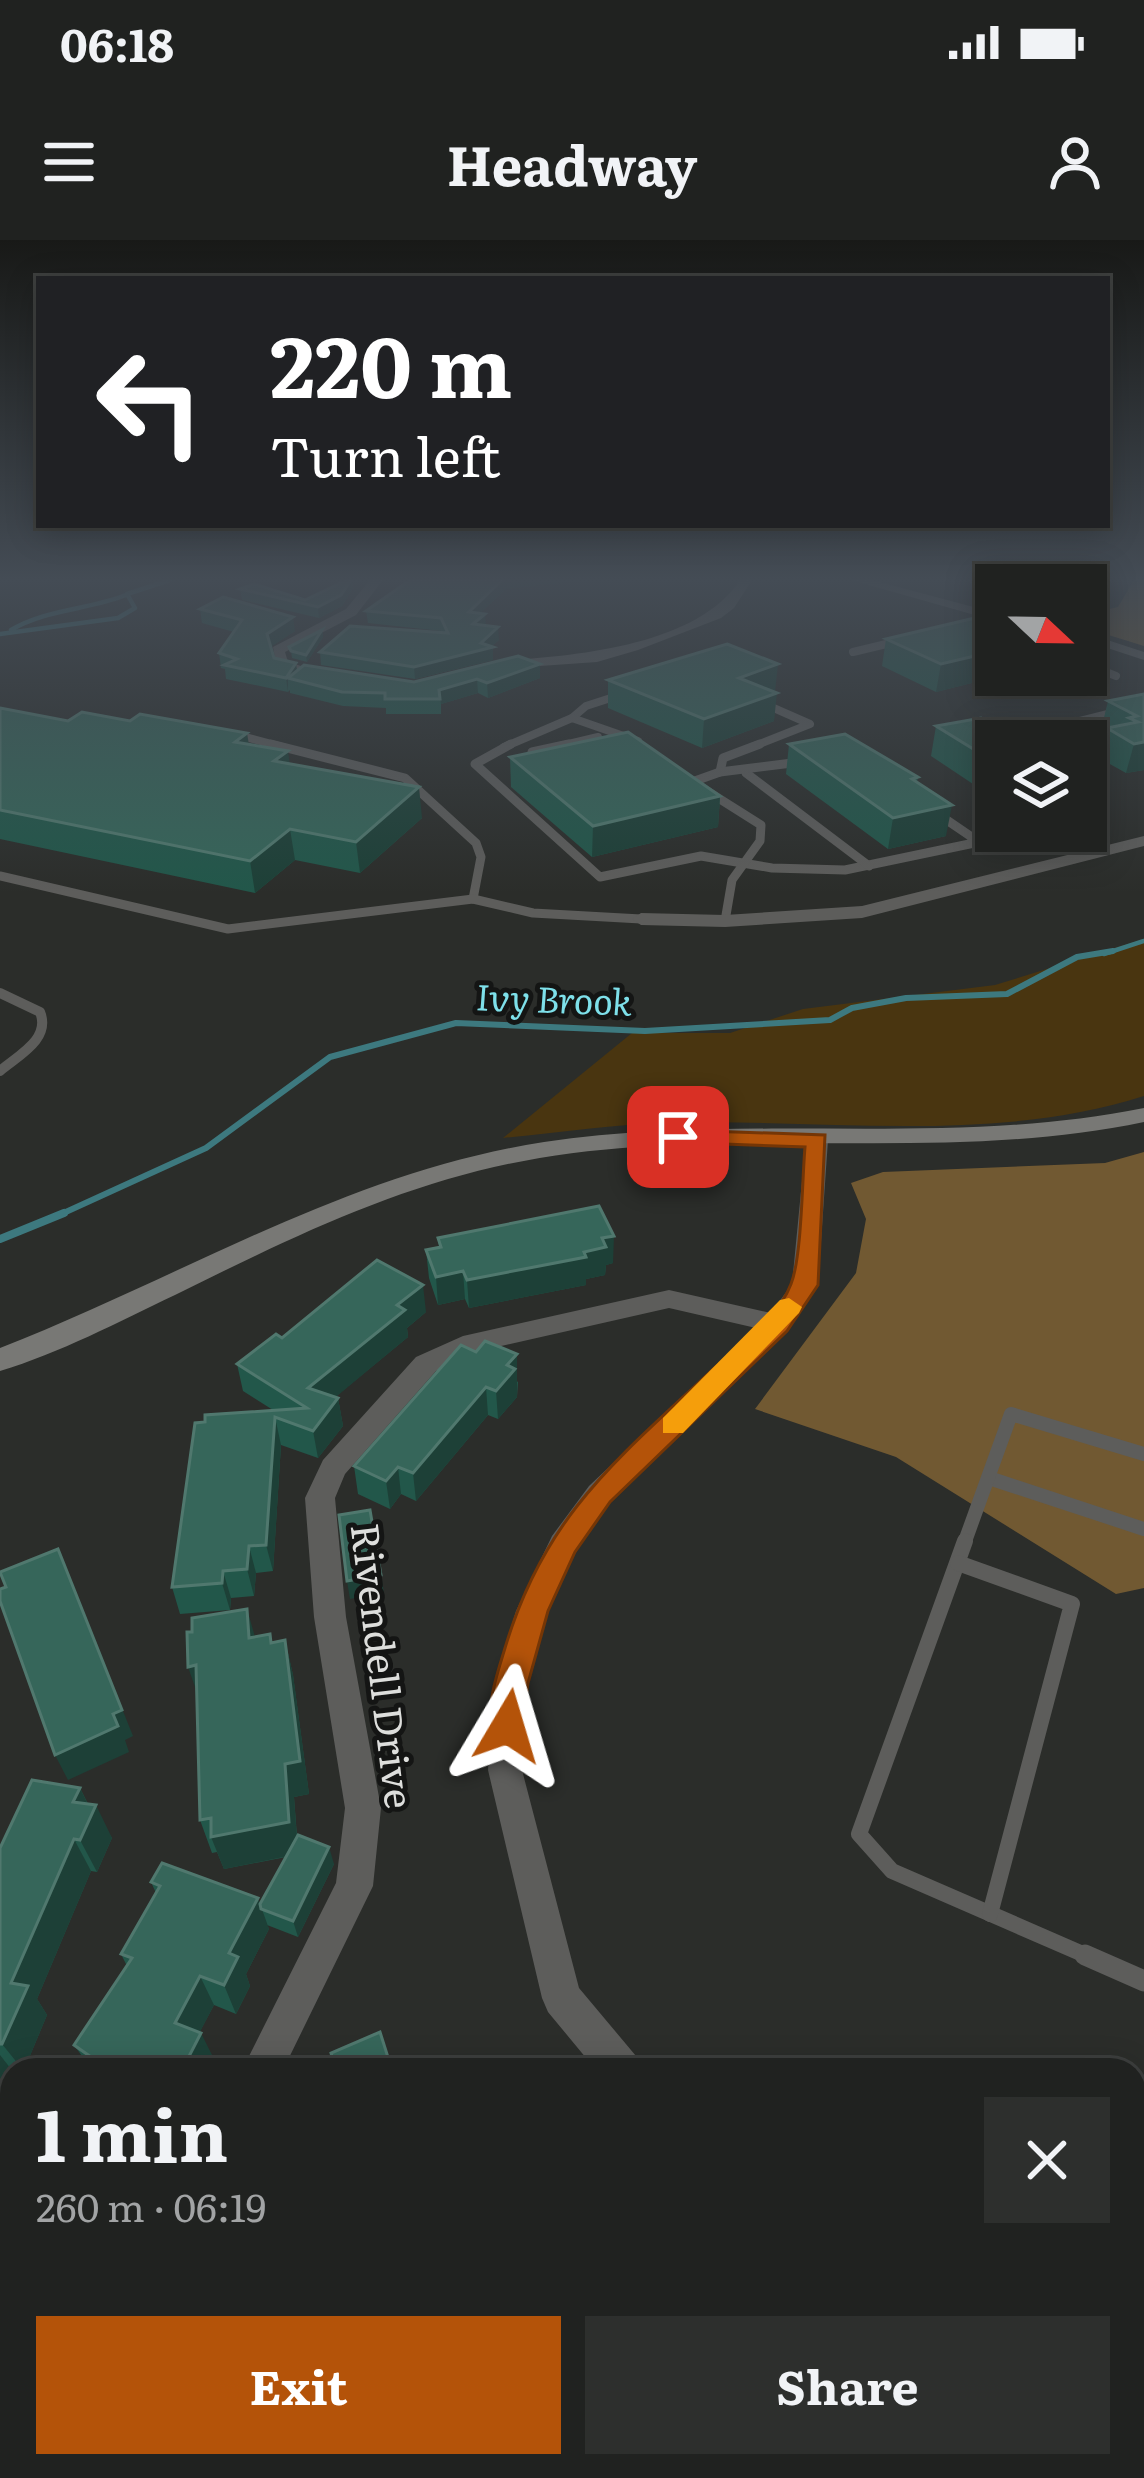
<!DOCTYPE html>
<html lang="en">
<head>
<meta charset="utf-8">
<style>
	:root { --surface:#202220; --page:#2d2f2d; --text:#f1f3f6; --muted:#a2a4a5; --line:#3d3f3e; --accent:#b45309 }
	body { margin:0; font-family:Literata,serif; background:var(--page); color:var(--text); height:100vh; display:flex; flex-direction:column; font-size:45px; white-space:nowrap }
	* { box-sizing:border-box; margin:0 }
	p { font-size:39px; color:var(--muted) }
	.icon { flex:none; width:66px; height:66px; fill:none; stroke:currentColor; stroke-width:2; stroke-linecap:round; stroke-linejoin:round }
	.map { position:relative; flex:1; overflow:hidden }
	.panel { position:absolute; left:0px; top:1818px; width:1146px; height:420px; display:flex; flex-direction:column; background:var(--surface); border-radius:36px 36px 0 0; box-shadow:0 6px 30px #0003,0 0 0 3px var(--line) }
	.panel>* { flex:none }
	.guide { position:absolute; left:36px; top:36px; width:1074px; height:252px; border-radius:0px; box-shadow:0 6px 30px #0003,0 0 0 3px var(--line); background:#202124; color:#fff; overflow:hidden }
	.needle { width:78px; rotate:112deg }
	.buttons { position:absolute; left:975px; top:324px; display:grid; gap:24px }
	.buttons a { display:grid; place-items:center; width:132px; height:132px; border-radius:0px; background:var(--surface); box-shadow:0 6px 30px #0003,0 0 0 3px var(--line); font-size:60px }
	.pin { position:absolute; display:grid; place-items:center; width:102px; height:102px; color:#fff; margin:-51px; border-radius:24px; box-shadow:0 6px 18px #0006 }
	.me { position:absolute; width:132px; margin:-66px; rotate:7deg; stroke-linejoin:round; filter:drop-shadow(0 0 9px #0008) }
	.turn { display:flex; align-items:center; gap:42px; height:252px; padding:0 36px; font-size:54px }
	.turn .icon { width:156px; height:156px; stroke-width:2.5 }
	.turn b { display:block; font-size:84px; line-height:102px }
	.round { display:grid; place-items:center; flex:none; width:126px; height:126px; border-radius:0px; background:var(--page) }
	.head { display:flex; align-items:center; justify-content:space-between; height:204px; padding:0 36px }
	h1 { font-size:72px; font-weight:700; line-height:90px }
	.cta { display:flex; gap:24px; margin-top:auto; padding:24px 36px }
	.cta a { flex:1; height:138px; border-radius:0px; background:var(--accent); color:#fff; font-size:48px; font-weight:700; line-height:138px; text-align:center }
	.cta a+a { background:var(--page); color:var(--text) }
	.status { display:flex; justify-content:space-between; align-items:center; height:84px; padding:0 60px; background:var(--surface); direction:ltr }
	.status svg { height:33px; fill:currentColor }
	header { display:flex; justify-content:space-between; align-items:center; height:156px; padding:0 36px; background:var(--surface); font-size:54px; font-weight:700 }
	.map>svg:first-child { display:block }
</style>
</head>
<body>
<div class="status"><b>06:18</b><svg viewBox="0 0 49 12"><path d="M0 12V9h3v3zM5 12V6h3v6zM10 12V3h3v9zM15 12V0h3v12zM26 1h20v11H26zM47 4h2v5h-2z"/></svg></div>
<header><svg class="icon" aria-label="menu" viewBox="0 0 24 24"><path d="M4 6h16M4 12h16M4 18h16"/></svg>Headway<svg class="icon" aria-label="person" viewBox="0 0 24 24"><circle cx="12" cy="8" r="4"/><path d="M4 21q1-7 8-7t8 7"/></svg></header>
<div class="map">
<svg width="1144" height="2238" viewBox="0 0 1144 2238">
	<rect width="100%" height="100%" fill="#2b2d2a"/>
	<path fill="#493510" d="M1144,699V856C990,905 826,878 668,883C613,884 558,893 503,898L632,793H730L803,769L995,745Z"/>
	<g fill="#715932">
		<path d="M1134,340H1144V406L1086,388L1089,374L1118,367Z"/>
		<path d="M1144,912V1348L1116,1354L896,1217L755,1169L856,1033L866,979L851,943L883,932L1105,923Z"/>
	</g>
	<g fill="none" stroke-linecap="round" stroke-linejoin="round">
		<g stroke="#3d797f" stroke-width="4.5">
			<path d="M11,390C46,369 88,370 126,355"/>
			<path d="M0,394L118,378L135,368L127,354L170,340"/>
			<path d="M1104,714L1144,701"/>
		</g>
		<path stroke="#3d797f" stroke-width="6" d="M57,976L206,908L330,817L456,783L645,791L830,780L852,768L906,758L1007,754L1077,717L1113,711"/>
		<path stroke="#3d797f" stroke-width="8" d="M0,999L64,973"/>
		<g stroke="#5d5d5b" stroke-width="8">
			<path d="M973,340L996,348"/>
			<path d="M853,412L903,400"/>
			<path d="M1086,424L1116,436"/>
			<path d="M572,478L586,466L620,455"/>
			<path d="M234,494L283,507"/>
			<path d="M1098,498L1072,483L1144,465"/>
			<path d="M504,507L572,478L638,501"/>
			<path d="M556,507L598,497"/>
			<path d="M752,507L810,484L760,462"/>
		</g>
		<g stroke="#5d5d5b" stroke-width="9">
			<path d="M271,504L405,538L476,603L481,617L473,659"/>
			<path d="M511,504L475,524L600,637L701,616L772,628L845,630L979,602L935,572"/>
			<path d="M532,512L569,504"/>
			<path d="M720,532L723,518L760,504"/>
			<path d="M746,533L869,626"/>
			<path d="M692,542L720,532L800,522"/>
			<path d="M704,549L761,585L760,601L732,640L725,681"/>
			<path d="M0,636L228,689L473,659L533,673L641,679"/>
		</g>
		<path stroke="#5d5d5b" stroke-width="10" d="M0,753L40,772C51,799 19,815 0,831"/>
		<g stroke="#5d5d5b" stroke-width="14">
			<path d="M989,1238L1144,1289"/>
			<path d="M964,1304L1011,1174L1144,1214"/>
		</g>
		<g stroke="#5d5d5b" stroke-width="16">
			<path d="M965,1301L859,1594L892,1631L1092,1718"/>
			<path d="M958,1323L1072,1364L990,1674"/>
		</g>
		<path stroke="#5d5d5b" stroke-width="21" d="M1085,1715L1144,1741"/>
		<g fill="#5d5d5b" fill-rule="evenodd">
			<path d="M370,340H383L356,375L285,412L288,422L314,430V436L277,428L273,407L346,369Z"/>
			<path d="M740,340H752L734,368L721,378L638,410L597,422L499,429L492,425L499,421C572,416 696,407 740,340Z"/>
			<path d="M851,340H872L996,373V381Z"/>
			<path d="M1086,393L1144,412V420L1086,401Z"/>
			<path d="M1144,596V606L862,678L725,687L641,685L632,679L641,673L725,675L862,666Z"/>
			<path d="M817,893L828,900L818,1045L786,1090L609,1262L575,1311L548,1371L528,1443L522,1530L579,1748L636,1816L642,1830H596L548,1772L542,1758L488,1530L494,1443L516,1371L552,1296L589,1246L756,1088L669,1068L479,1111L436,1131L345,1234L335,1258L346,1377L381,1568L373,1646L283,1830H242L336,1643L345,1568L314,1377L305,1258L323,1220L416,1117L463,1096L669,1050L771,1073L792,1044L806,900Z"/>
			<path d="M0,2010L12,2015V2063L0,2058Z"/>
			<path d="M1134,2212L1144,2217V2238H1091L1086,2226H1134Z"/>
			<path d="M135,2226H183L187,2238H139Z"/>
			<path d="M999,2226H1047L1049,2238H1001Z"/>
		</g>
		<path fill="#787875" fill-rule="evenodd" d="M1144,868V882C929,927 708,878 494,927C381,953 278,1004 175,1055C118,1082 60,1113 0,1131V1108C182,1037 348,932 544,902C744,872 946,908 1144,868Z"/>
	</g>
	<g fill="#22574a">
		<path d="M347,340H352L353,348L342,366L319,378L242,360L240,349L305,360Z"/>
		<path d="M1041,340H1080L1079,343H1070V345H1042Z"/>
		<path d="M506,349L480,373L486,386L499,400L491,406L493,420L415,439L321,425L320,412L442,393L441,391L368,383L366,371Z"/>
		<path d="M200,369L295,391L270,407L274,418L297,430L414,442L540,424V438L488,458L478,453L441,464V474H386V468L343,466L290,453V450L288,452L226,439L225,429L221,428L219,413L234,392L202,383Z"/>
		<path d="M322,390L323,397L307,422L292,418L291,411Z"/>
		<path d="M886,399L996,435H1003L936,452L882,426Z"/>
		<path d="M608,440L775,452L774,481L702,508L608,468Z"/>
		<path d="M1144,454V530L1126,533L1099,518L1106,492L1101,490L1108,461Z"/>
		<path d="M0,468L68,481L249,504L290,524L422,578L360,633L295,620L255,653L0,599Z"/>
		<path d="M936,486L996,501V552L988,554L931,516Z"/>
		<path d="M789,504L918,537L917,542L946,596L888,609L786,534Z"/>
		<path d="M510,517L720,556L718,587L592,617L511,547Z"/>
		<path d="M438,998L613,1023L606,1025L605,1035L586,1039V1045L469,1068L465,1059L438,1065L429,1038L426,1010L439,1007Z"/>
		<path d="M426,1072L407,1088L408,1097L335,1157L338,1158L343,1186L318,1218L281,1205L273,1331L256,1333L254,1356L231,1358L230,1370L180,1374L172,1347L273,1170L243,1151L237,1124L282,1098Z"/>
		<path d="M476,1112L518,1142L517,1157L498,1179L488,1175L416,1261L401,1254L390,1269L358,1254L354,1226Z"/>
		<path d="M255,1396L273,1402L285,1400L293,1435L309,1554L294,1557L297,1596L334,1624L298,1697L267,1685L269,1689L246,1734L250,1746L236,1774L214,1765L199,1793L215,1821L210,1830H83L87,1823L74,1805L127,1726L121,1714L156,1653L151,1642L258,1658L260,1664L286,1617L224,1629L217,1612L212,1613L200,1580Z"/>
		<path d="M80,1548L88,1564L112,1598L97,1632L91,1631L37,1759L47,1775L24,1830L11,1829L3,1846H0V1608Z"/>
	</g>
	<g fill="#1d4037">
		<path d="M351,340H352L353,348L342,366L319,378L318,367Z"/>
		<path d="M502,340H587L506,349L469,384V372Z"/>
		<path d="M485,374L486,386L473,384Z"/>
		<path d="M293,377L295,391L269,408L267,394Z"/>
		<path d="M498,387L499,400L490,408L493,407V420L415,439L414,427L481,403Z"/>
		<path d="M322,390L323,397L307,422L306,415Z"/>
		<path d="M996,411V435H1003L936,452L941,424Z"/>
		<path d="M296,423L298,437L288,438V452L286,438Z"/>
		<path d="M540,424V438L488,458L487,443Z"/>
		<path d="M778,424L775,452L739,438Z"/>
		<path d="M477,439L478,453L441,464L439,450Z"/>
		<path d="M777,453L774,481L702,508L704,479Z"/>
		<path d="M247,493L252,523L235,502Z"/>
		<path d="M1144,502V530L1126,533L1134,504Z"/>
		<path d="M288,511L292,541L274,521Z"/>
		<path d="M994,523H996V552L988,554Z"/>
		<path d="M419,547L422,578L360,633L356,602Z"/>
		<path d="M720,556L718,587L592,617L593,586Z"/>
		<path d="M952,565L946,596L888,609L893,578Z"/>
		<path d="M290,589L295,620L255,653L250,621Z"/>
		<path d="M614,996L613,1023L606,1025L605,1035L586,1039V1045L469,1068L467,1040L584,1012L602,998Z"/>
		<path d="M463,1031L465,1059L438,1065L436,1037Z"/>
		<path d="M423,1045L426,1072L407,1088L408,1097L313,1176L308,1148L397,1065Z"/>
		<path d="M517,1114V1157L498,1179L496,1151L507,1125Z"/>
		<path d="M486,1147L488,1175L416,1261L413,1233Z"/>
		<path d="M338,1158L343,1186L318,1218L313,1191Z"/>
		<path d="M275,1177L281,1205L273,1331L266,1305Z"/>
		<path d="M398,1227L401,1254L390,1269L386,1241Z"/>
		<path d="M249,1306L256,1333L254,1356L247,1329Z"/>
		<path d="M58,1309L133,1496L125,1500L129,1512L68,1540L55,1515L113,1474Z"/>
		<path d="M223,1331L231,1358L230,1370L222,1343Z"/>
		<path d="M381,1335L384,1353L350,1359L347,1341Z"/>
		<path d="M247,1369L257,1404L249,1398Z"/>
		<path d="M285,1400L293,1435L309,1554L294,1557L298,1614L224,1629L211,1597L285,1524Z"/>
		<path d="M196,1425L200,1461L188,1427Z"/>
		<path d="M80,1548L92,1573L96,1565L112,1598L97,1632L80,1600L73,1562Z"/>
		<path d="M74,1599L91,1631L37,1759L47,1775L24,1830H23L2,1804L11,1743Z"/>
		<path d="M329,1607L334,1624L298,1697L293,1681Z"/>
		<path d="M258,1658L269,1689L246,1734L250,1746L236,1774L224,1745L229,1713Z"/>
		<path d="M200,1736L214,1765L190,1811L175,1783Z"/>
		<path d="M201,1793L215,1821L210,1830H182Z"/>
		<path d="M0,1815L11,1829L3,1846L0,1842Z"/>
		<path d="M12,1914V1939L0,1952V1927Z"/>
	</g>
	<g fill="#36665a" stroke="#50786e" stroke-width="3">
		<path d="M347,340H351L341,355L318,367L240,349L254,344L305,360Z"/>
		<path d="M410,340H502L469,372L485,374L473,384L498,387L481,403L493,407L414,427L320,412L350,386L448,393L441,378L366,371Z"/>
		<path d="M223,357L293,377L267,394L274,418L296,423L286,438L224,425L237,419L219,413L242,380L200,369Z"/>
		<path d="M996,373V411L941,424L886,399Z"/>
		<path d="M322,390L306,415L291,411L289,407Z"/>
		<path d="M727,404L778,424L739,438L777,453L704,479L608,440Z"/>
		<path d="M518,416L540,424L487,443L477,439L439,450L440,459H385V453L342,452L288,438L304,425L414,442Z"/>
		<path d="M1144,454V502L1134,504L1107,488L1138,482L1129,478L1137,476L1108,461Z"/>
		<path d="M0,468L68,481L82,472L130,481L140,474L247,493L235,502L288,511L274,521L419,547L356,602L290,589L250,621L0,570Z"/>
		<path d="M981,478L1019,501H996V523L936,486Z"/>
		<path d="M628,492L720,556L593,586L510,517Z"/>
		<path d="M845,494L918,537L912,539L952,565L893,578L789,504Z"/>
		<path d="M599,966L614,996L602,998L606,1007L584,1012L586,1017L467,1040L463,1031L436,1037L426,1010L441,1007L438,998Z"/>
		<path d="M377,1020L423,1045L397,1065L405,1070L308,1148L338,1158L313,1191L275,1177L266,1305L249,1306L247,1329L223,1331L222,1343L172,1347L195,1183L205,1182V1175L307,1168L237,1124L276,1094L282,1098Z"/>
		<path d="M485,1101L517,1114L507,1125L515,1129L496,1151L486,1147L413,1233L398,1227L386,1241L354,1226L461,1105L476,1112Z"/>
		<path d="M370,1270L381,1335L347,1341L339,1275Z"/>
		<path d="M58,1309L122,1470L113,1474L118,1486L55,1515L0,1361V1349L6,1347L0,1332Z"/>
		<path d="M247,1369L249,1398L270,1394L271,1403L285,1400L300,1521L285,1524L289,1582L211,1597V1578L200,1580L196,1425L188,1427L187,1392H192V1378Z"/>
		<path d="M32,1540L80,1548L73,1562L96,1565L80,1600L74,1599L11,1743L28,1746L2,1804H0V1608Z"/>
		<path d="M298,1595L329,1607L293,1681L261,1669L260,1664Z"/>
		<path d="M162,1623L258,1658L229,1713L238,1717L224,1745L200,1736L175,1783L201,1793L182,1830H83L91,1817L74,1805L132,1718L121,1714L160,1646L151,1642Z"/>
		<path d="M380,1792L392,1830H336L331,1813Z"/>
		<path d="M0,1885L12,1898V1914L0,1927Z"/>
		<path d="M548,2226H663L681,2238H543Z"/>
	</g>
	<linearGradient id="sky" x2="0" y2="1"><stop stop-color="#181917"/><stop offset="0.52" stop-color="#444c55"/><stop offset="1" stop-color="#444c55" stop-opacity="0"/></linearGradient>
	<rect width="1144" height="653" fill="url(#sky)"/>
	<path fill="#b45309" stroke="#753606" stroke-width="3" d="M678,890L825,895L818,1045L787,1091L610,1262L575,1312L548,1371L528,1443L520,1497L508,1502L496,1497C483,1471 497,1435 505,1408C544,1277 615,1221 710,1132C737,1107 778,1079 791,1044C802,1016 802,940 805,907L670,902L666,897Z"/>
	<path fill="#f59e0b" d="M789,1058L802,1067L799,1073L683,1193H663V1178L780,1060Z"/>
	<g text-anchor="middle" stroke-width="10" stroke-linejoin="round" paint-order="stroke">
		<g font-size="36" font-style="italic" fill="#7ee0ea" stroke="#141514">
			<text transform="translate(554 760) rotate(2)" y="13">Ivy Brook</text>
		</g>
		<g font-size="39" fill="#dddedc" stroke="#141514">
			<text transform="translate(382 1426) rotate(83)" y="14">Rivendell Drive</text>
		</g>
	</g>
</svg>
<div class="buttons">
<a><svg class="needle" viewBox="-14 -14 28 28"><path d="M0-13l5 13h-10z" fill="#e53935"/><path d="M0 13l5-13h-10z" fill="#a2a4a5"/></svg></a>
<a><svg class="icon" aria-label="layers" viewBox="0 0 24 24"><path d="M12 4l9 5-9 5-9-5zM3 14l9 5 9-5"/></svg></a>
</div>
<div class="pin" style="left:678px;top:897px;background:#d93025"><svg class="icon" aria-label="arrive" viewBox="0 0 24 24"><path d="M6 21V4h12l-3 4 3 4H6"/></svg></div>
<svg class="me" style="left:508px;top:1486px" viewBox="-20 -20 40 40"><path d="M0-17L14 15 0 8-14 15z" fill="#b45309" stroke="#fff" stroke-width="4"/></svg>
<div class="guide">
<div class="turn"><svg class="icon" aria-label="left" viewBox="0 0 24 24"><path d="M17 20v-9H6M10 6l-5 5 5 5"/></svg><div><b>220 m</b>Turn left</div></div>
</div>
<section class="panel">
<div class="head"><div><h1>1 min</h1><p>260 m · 06:19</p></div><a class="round"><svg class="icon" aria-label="close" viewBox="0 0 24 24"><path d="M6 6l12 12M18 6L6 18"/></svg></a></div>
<div class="cta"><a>Exit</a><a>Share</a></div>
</section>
</div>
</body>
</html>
